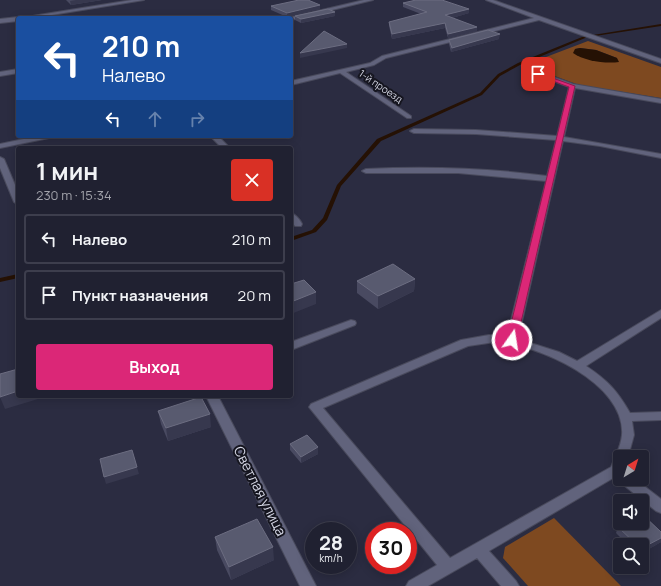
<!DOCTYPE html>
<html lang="ru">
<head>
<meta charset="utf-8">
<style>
	:root { --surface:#202131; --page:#282939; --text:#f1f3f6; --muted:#a2a3ab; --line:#3d3e4d; --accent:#db2777 }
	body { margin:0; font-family:Manrope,sans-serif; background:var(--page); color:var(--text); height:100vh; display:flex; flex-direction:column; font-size:15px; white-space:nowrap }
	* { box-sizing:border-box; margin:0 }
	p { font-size:13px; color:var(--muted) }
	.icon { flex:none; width:22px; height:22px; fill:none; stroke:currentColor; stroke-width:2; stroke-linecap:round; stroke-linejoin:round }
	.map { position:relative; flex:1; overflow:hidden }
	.sheet { position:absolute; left:16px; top:146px; width:277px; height:252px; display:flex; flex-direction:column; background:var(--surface); border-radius:4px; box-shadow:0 2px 10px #0003,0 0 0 1px var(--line) }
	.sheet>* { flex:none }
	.hud { position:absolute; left:16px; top:16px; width:277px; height:122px; border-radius:4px; box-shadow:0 2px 10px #0003,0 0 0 1px var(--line); background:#1a4fa0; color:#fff; overflow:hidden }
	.needle { width:26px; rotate:38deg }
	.controls { position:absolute; left:613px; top:450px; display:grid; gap:8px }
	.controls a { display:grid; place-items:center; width:36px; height:36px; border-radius:4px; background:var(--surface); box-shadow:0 2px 10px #0003,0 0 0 1px var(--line); font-size:20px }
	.speed { position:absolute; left:305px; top:522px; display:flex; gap:8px; font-size:20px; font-weight:700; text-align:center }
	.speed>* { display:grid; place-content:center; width:52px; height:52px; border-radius:50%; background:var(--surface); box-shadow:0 2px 10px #0003,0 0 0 1px var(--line); line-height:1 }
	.speed small { font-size:10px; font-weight:400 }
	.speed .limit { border:6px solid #d22; background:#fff; color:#111 }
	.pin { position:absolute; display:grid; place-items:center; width:34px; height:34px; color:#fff; margin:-17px; border-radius:8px; box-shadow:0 2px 6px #0006 }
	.me { position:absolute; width:44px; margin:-22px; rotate:13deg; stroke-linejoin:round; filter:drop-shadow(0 0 3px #0008) }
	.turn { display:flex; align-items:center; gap:14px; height:84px; padding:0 20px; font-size:18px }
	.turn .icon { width:52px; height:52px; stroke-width:2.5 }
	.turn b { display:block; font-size:28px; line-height:34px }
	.lanes { display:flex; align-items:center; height:38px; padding:0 20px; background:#0003; justify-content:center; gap:20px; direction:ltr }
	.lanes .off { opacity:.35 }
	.round { display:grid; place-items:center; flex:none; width:42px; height:42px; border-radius:4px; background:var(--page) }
	.headline { display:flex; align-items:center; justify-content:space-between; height:68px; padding:0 20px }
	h1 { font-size:24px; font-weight:700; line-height:30px }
	.cta { display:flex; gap:8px; margin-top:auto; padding:8px 20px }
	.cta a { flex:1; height:46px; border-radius:4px; background:var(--accent); color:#fff; font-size:16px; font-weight:700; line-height:46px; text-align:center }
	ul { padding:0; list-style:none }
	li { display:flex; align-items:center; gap:12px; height:50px; margin:0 8px 6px; padding:0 12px; border:2px solid var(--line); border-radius:4px }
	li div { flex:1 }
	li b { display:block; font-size:15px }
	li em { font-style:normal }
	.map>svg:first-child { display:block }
</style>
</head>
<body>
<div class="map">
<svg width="661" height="586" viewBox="0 0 661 586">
	<rect width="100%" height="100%" fill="#2b2c41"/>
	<g fill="#7e4920" fill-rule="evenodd">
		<path d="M588,41L661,67V98L579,85L525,65ZM580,48L596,50L617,58C601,63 593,60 577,55L575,49Z"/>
		<path d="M554,518L621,586H528L503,558L505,547Z"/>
	</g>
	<path fill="#251104" d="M580,48L596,50L617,58L619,62C606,64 584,61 573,53L575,49Z"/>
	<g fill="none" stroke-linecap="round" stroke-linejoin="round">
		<g fill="#251104" fill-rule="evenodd">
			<path d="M661,24V26L595,36L593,35Z"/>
			<path d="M587,35L590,36L520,65L500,76L482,95L381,141L341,186L327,220L316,232L291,241V237L312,230L323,218L337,185L377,139L480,93L498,74L518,63Z"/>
			<path d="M18,274V278L0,282V278Z"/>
		</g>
		<defs>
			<g id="minor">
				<path d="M132,0H144L33,18H20Z"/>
				<path d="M364,0H373L291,20V18H288Z"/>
				<path d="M486,0H493L661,59V63L539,20L386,58L374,65L346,72L411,116V118H407L340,73L291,85V81L370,63L382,56L534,18Z"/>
				<path d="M18,17L20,18H18V21L0,23V19Z"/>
				<path d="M526,67L573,84L661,99V103L575,88L564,137L661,154V158L600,146L563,141L518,339L559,352L577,361L661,310V318L586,366C607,380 617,390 630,413L661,412V420L632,421L634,435L628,457H620V474L489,551L516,581L519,586H501L477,558L428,586H406L409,581L437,565L309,407L311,404L461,340L489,335L507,336L546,181L458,173H366L362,171L366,169C427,166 487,168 547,176L556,140L476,134L414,133L410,131L414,129L476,130L557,136L569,87L524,70V68ZM495,342C537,344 626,383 622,435C621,446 615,457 611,467L450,558L323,408L468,346Z"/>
				<path d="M18,69V73L0,76V72Z"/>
				<path d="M38,136H53L49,138L0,148V144Z"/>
				<path d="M210,136H218L230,148H222Z"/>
				<path d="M0,157L4,159L18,192V205L14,202L0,168Z"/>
				<path d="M291,213C296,215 300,220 302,224L301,226H295L291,221Z"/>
				<path d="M351,320L355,321L356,323L355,325L291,350V342Z"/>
				<path d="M206,396H218L316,586H300Z"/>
				<path d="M620,478L635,479L661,499V513L656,511L621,483Z"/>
			</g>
		</defs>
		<use href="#minor" stroke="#494a5c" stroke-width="2"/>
		<use href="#minor" fill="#61637c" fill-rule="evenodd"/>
	</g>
	<g fill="#494a61">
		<path d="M66,0H102L71,5Z"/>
		<path d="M403,3L469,9V13L452,18L477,27V31L448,38L445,28L392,39L389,26V22L421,14L403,7Z"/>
		<path d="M320,5V9L287,17L271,10V6Z"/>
		<path d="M295,16H335L301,23L295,20Z"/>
		<path d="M499,39L451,52L449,44V40Z"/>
		<path d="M415,279L414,291L378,309L357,293V281Z"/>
		<path d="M158,411L211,427L168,441L161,424Z"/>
		<path d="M290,444L318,454L301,463L290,450Z"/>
		<path d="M618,527L661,542L642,553V545H628L616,533Z"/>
		<path d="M215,537L274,560L231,580L217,550Z"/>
	</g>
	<g fill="#37384e">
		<path d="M76,0H102L71,5L70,1Z"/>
		<path d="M320,5V9L287,17V13Z"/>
		<path d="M469,9V13L445,20V15Z"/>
		<path d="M335,12V16L301,23V19Z"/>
		<path d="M445,23V28L392,39V34Z"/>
		<path d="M477,27V31L448,38V34Z"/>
		<path d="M500,34L499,39L451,52L452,48Z"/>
		<path d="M347,44V48L300,58V53Z"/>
		<path d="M415,279L414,291L378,309V296Z"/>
		<path d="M316,292V304L291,314V302Z"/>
		<path d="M18,391V396H37L38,399L5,409L0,397Z"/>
		<path d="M210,414L211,427L168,441L166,428Z"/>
		<path d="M318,447V454L301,463V457Z"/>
		<path d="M137,467L139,474L106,484L104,477Z"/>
		<path d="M661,538V542L642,553V548Z"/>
		<path d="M273,547L274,560L231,580L229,567Z"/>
	</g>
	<g fill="#585a6f" stroke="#6c6d81">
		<path d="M299,0H308L320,5L287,13L271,6Z"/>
		<path d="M416,0H442L469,9L445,15L477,27L448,34L445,23L392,34L389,22L427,12L403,3Z"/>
		<path d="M328,9L335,12L301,19L295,16Z"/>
		<path d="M488,30L500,34L452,48L449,40Z"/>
		<path d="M324,31L347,44L300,53Z"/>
		<path d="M393,264L415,279L378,296L357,281Z"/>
		<path d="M304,280L316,292L291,302V284Z"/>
		<path d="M18,369V391L0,397V374Z"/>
		<path d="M201,397L210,414L166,428L158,411Z"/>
		<path d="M307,435L318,447L301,457L290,444Z"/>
		<path d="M132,450L137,467L104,477L100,459Z"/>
		<path d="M642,514L661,532V538L642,548V545H637L618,527L625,523H642Z"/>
		<path d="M257,519L273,547L229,567L215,537Z"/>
	</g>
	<path fill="#db2777" stroke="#8e194d" d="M536,72L575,86L517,340L512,343L507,340L569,87L536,75Z"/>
	<g text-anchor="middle" stroke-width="4" stroke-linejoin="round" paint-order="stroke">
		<g font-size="10" fill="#d4d6e4" stroke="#15151f">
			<text transform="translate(381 86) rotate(34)" y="4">1-й проезд</text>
		</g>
		<g font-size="14" fill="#d4d6e4" stroke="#15151f">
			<text transform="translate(260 491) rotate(63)" y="5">Светлая улица</text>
		</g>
	</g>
</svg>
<div class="controls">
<a><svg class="needle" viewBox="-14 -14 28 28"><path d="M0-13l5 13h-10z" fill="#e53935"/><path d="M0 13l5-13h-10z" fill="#a2a3ab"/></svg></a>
<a><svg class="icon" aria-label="sound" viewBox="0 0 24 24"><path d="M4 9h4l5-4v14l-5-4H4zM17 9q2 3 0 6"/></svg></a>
<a><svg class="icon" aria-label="search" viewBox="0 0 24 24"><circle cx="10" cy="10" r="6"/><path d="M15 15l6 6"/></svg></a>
</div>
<div class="speed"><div>28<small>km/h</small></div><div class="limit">30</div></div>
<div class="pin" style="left:538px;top:74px;background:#d93025"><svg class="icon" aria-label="arrive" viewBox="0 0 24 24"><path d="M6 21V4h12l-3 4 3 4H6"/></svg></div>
<svg class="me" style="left:512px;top:340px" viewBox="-20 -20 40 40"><circle r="17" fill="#db2777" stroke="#fff" stroke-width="3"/><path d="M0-11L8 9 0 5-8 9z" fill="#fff"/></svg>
<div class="hud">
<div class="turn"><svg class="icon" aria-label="left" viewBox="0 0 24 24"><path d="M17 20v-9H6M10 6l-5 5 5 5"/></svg><div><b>210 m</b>Налево</div></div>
<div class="lanes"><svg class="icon" aria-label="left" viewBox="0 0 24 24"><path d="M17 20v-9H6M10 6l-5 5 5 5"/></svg><svg class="icon off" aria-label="ahead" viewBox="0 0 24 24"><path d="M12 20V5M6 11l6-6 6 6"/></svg><svg class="icon off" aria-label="right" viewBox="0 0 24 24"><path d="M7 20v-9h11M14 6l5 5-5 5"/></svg></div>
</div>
<section class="sheet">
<div class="headline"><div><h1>1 мин</h1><p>230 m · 15:34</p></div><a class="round" style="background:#d93025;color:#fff"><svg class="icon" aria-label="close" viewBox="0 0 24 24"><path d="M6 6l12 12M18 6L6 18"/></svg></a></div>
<ul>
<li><svg class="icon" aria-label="left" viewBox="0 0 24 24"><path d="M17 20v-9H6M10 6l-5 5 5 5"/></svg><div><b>Налево</b></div><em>210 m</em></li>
<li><svg class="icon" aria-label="arrive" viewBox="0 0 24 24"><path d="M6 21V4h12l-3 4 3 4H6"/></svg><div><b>Пункт назначения</b></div><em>20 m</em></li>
</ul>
<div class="cta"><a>Выход</a></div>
</section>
</div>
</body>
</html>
